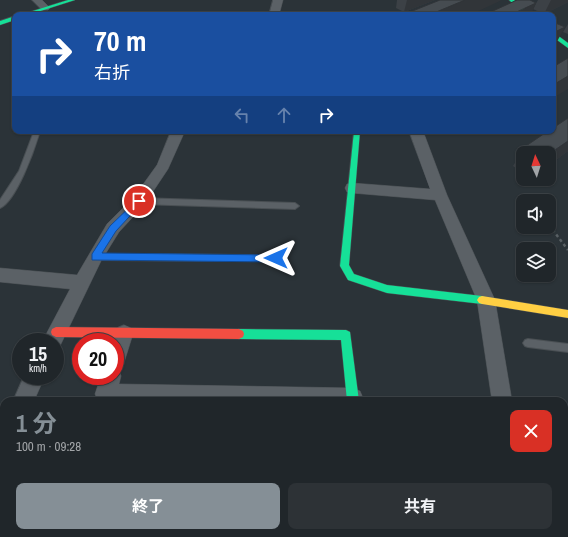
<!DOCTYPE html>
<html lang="ja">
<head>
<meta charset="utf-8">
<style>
	:root { --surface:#20262a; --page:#2d3236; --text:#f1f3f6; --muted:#a2a5a8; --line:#3d4347; --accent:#858f96 }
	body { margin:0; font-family:"Archivo Narrow","Noto Sans JP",sans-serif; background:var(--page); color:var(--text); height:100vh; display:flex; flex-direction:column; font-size:15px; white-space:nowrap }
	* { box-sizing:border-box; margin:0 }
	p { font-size:13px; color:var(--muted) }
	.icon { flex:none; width:22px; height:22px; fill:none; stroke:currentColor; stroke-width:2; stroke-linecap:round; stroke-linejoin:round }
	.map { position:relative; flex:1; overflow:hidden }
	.details { position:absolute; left:0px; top:397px; width:568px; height:140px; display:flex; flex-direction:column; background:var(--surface); border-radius:12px 12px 0 0; box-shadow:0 1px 3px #0004,0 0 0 1px var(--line) }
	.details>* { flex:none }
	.banner { position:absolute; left:12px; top:12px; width:544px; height:122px; border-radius:8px; box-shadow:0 1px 3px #0004,0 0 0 1px var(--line); background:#1a4fa0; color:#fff; overflow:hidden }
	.needle { width:26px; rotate:356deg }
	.tools { position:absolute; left:516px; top:146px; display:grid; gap:8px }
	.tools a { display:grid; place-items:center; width:40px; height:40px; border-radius:8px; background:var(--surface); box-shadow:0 1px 3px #0004,0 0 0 1px var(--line); font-size:20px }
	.speed { position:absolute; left:12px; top:333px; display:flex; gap:8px; font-size:20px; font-weight:700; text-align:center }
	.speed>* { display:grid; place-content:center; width:52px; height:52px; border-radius:50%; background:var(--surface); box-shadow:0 1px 3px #0004,0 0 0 1px var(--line); line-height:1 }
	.speed small { font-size:10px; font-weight:400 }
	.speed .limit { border:6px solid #d22; background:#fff; color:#111 }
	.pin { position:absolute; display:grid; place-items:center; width:34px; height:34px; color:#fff; margin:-17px; border:2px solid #fff; border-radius:50%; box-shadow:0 1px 4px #0007 }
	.me { position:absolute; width:44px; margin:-22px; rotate:270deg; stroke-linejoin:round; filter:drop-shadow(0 0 3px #0008) }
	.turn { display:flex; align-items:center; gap:14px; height:84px; padding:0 16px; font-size:18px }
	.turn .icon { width:52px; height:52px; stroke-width:2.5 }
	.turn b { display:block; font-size:28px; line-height:34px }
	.lanes { display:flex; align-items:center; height:38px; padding:0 16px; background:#0003; justify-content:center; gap:20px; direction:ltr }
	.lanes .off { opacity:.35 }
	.round { display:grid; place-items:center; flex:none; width:42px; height:42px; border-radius:8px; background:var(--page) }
	.overview { display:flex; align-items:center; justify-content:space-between; height:68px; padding:0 16px }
	h1 { font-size:24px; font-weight:700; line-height:30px; color:var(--accent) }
	.action { display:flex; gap:8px; margin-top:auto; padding:8px 16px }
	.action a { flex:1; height:46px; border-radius:8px; background:var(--accent); color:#fff; font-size:16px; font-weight:700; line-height:46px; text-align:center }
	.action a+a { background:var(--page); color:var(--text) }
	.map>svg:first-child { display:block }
</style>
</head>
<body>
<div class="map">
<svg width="568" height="537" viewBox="0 0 568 537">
	<rect width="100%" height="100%" fill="#2b3338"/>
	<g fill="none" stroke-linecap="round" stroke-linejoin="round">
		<defs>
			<g id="lane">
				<path d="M36,132L39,134C34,151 16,201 0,208V200L19,171L33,134Z"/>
				<path d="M139,198L295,203L299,206L295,209L139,204L135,201Z"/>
				<path d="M95,254L276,255L279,256L280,258L279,260L276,261L95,260L92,259L91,257L92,255Z"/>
				<path d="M528,339L568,344V352L528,347L525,346L523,343L525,340Z"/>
			</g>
			<g id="street">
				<path d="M32,0H42L50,8L48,10H42Z"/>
				<path d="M273,0H283L279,15H269Z"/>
				<path d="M171,131H185L168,169L144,205L119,232L101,261L59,348L55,350V342H42L70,289L0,282V268L77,275L107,224L134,197L157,165Z"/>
				<path d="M409,131H423L447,195L495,300L512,401H492L477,300L435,200L352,193L347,192L345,188L347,184L352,183L430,189Z"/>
				<path d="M124,325L131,328L133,334L122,369L119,370L121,376L119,384L353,388L360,391L363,398L362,401H98L95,394L101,376H115V342H112L117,328Z"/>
				<path d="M24,376H45L34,401H13Z"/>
				<path d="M4,431V459L0,461V433Z"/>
				<rect x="0" y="465" width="4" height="22"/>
				<path d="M511,533H535L536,537H512Z"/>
			</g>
			<g id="fast">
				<path d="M68,0H75L28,15H20Z"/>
				<path d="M509,0H514L532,15H526Z"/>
				<path d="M15,16V20L0,25V21Z"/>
				<path d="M553,32L568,43V48L553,37Z"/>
				<path d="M354,131H360L349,265L354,274L387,285L482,296L485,297L487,300L485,303L482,304L387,293L348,280L340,266Z"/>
				<path d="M239,329L346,330L350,332L359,401H347L341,340L239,339L235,337L234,334L235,331Z"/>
			</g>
			<path id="slow" d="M482,296L568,310V318L482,304L479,303L477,300L479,297Z"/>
			<path id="jam" d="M56,327L239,329L243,331L244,334L243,337L239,339L56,337L52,335L51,332L52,329Z"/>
		</defs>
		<use href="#lane" stroke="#494f53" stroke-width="2"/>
		<use href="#street" stroke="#494f53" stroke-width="1"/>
		<use href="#fast" stroke="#494f53" stroke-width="1"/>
		<use href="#slow" stroke="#494f53" stroke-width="1"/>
		<use href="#jam" stroke="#494f53" stroke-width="1"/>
		<path stroke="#596064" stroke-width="2.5" stroke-dasharray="3 3" stroke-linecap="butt" d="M549,225L568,250"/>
		<use href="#lane" fill="#5b6166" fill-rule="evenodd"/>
		<use href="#street" fill="#5b6166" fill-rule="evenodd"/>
		<use href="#fast" fill="#16e098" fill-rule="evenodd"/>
		<use href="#slow" fill="#ffcf43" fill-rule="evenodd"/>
		<use href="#jam" fill="#f24e42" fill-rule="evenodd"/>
	</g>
	<g fill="#3c4146">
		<path d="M397,0H435L404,12L396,8Z"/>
		<path d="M538,0H568V2L544,14L533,9Z"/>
		<path d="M568,24V34L563,32Z"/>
		<path d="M486,131H500L493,135Z"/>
		<path d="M526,146L568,151L549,165V153H523V173L513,166Z"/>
	</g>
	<g fill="#313539">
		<path d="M407,0H435L404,12Z"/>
		<path d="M465,0H501L500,1L470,15H429Z"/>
		<path d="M551,0H568V2L544,14Z"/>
		<path d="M536,3L531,15H510Z"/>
		<path d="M565,27L554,47L553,48V33Z"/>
		<path d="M568,76V89L553,98V85Z"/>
		<path d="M495,131H500L493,135Z"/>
		<path d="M568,141V151L549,165V154Z"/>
	</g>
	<g fill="#464c51" stroke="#313539">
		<path d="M440,0H465L429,15H406L405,14Z"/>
		<path d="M517,0H530L536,3L510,15H484Z"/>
		<path d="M553,22L565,27L553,33Z"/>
		<path d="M568,58V76L553,85V67Z"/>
		<path d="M568,118V141L549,154V153H538L526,146L548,131H553V128Z"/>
	</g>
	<path fill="#1a73e8" stroke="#114b97" d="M139,198L143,201L142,203L116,231L102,253L276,255L281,258L276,262L92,260V254L110,226Z"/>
</svg>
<div class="tools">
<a><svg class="needle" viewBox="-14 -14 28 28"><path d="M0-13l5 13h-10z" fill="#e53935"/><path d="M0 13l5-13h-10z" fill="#a2a5a8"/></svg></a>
<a><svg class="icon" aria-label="sound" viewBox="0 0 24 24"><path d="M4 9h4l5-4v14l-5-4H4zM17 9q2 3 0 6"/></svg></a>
<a><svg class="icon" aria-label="layers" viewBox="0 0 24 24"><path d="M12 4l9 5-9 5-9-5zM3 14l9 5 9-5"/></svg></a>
</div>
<div class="speed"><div>15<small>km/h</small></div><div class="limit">20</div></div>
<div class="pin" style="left:139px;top:201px;background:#d93025"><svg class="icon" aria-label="arrive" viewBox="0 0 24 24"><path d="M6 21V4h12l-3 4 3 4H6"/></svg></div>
<svg class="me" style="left:276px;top:258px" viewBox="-20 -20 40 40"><path d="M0-17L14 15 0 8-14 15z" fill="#1a73e8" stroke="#fff" stroke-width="4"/></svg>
<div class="banner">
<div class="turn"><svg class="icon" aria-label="right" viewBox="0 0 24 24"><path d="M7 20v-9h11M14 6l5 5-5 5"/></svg><div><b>70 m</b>右折</div></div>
<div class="lanes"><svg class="icon off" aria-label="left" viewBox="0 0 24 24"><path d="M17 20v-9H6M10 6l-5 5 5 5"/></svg><svg class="icon off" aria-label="ahead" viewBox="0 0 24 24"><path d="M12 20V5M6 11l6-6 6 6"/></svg><svg class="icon" aria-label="right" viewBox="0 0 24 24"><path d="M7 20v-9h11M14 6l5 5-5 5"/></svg></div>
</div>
<section class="details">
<div class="overview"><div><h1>1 分</h1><p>100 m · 09:28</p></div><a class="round" style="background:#d93025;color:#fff"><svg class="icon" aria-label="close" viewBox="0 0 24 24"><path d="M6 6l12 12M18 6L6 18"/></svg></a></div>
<div class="action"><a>終了</a><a>共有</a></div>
</section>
</div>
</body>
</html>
